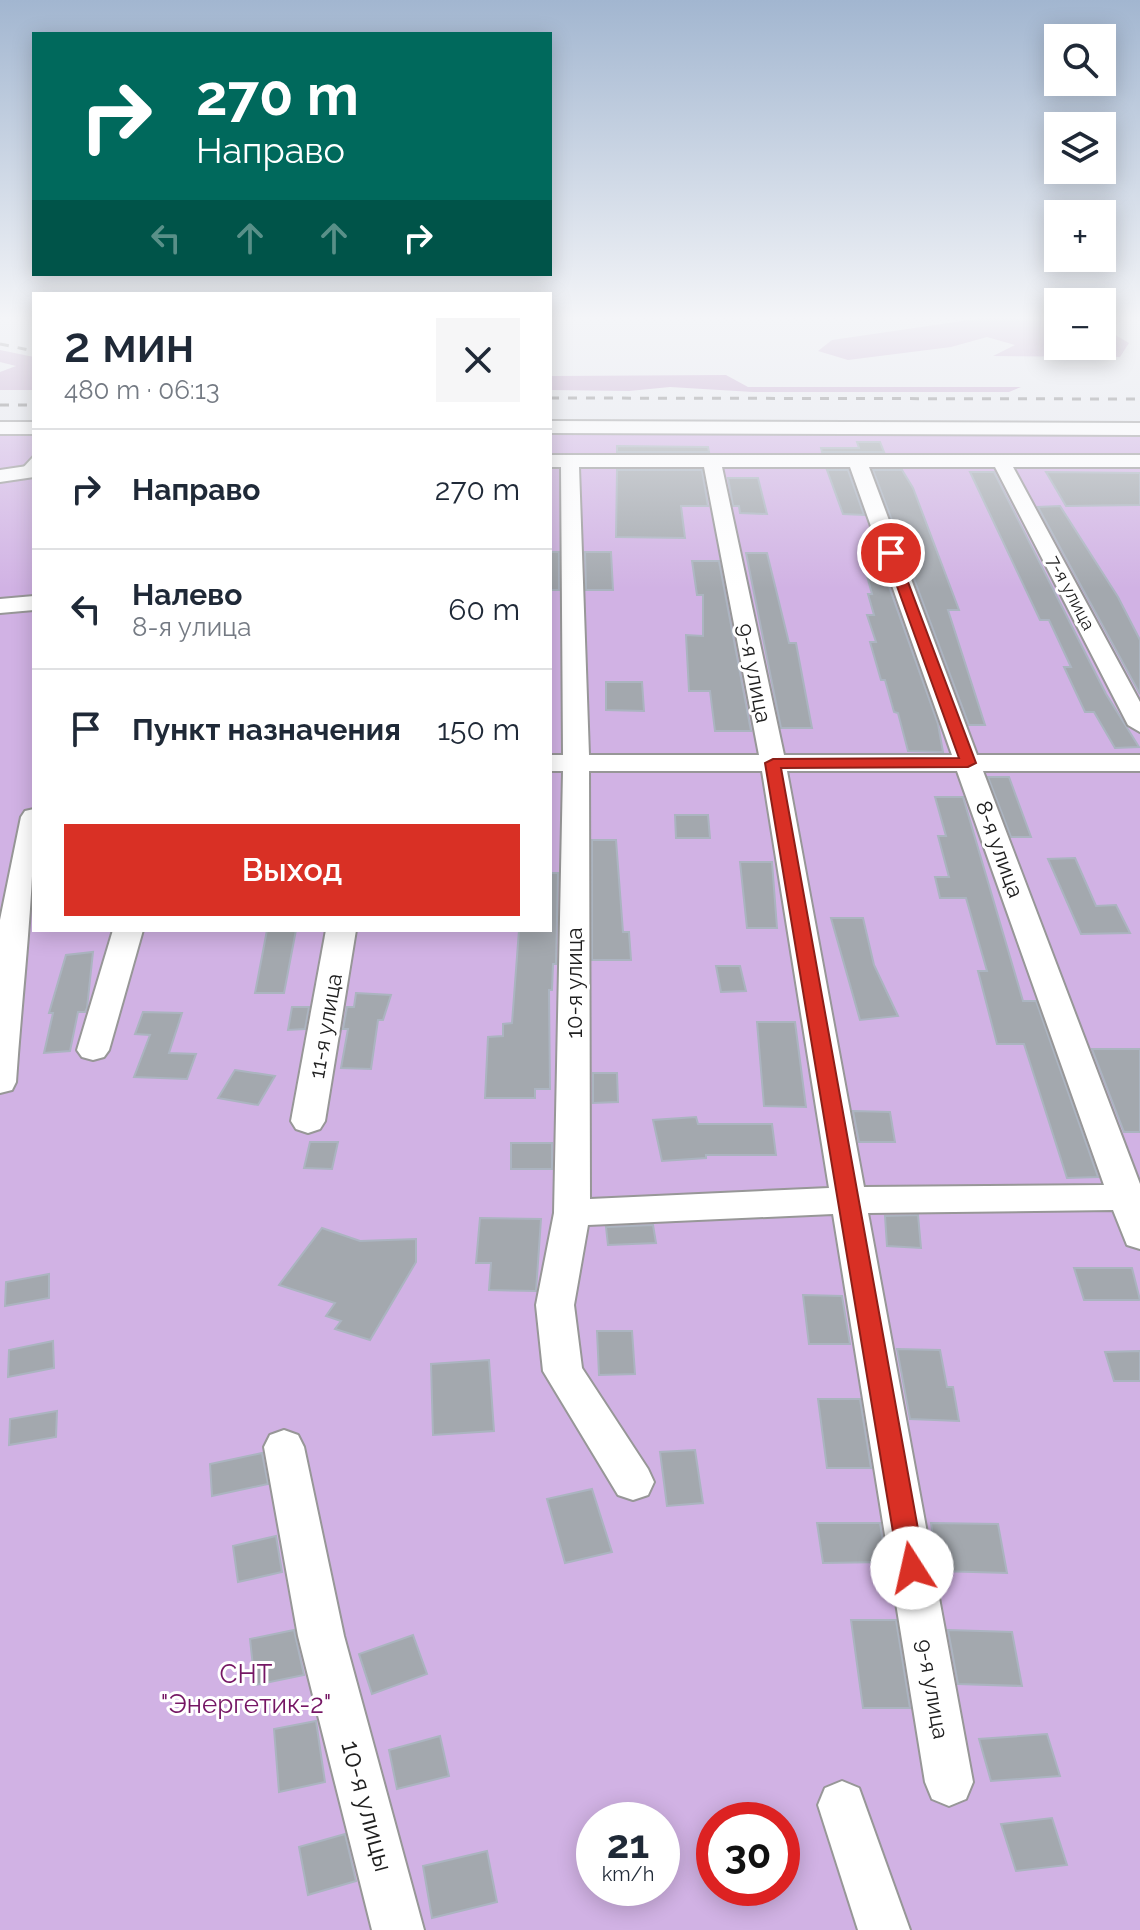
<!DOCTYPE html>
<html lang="ru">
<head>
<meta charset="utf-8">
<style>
	:root { --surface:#fff; --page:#f6f6f7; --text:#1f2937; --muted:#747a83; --line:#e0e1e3; --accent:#d93025 }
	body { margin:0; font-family:Raleway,sans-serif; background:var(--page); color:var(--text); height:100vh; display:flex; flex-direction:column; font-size:30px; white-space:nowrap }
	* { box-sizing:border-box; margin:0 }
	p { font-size:26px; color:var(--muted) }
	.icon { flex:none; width:44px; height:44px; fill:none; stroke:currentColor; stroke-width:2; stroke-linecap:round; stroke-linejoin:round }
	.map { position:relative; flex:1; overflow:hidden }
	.details { position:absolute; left:32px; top:292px; width:520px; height:640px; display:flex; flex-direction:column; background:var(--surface); border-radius:0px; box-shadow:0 4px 20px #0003 }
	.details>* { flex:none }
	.hud { position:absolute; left:32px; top:32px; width:520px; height:244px; border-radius:0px; box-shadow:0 4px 20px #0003; background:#00695c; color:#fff; overflow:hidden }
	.buttons { position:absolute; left:1044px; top:24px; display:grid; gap:16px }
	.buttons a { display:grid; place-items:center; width:72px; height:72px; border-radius:0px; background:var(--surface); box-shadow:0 4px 20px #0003; font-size:40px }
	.speed { position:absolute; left:576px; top:1802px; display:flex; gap:16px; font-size:40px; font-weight:700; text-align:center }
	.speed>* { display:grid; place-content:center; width:104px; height:104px; border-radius:50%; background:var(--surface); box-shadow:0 4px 20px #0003; line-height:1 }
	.speed small { font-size:20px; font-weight:400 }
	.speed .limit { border:12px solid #d22; background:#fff; color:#111 }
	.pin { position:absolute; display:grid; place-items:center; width:68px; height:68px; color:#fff; margin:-34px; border:4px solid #fff; border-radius:50%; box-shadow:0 2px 8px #0007 }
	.me { position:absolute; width:88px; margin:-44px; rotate:350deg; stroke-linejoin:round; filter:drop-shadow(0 0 6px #0008) }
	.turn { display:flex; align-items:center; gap:28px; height:168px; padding:0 32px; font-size:36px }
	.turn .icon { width:104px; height:104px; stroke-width:2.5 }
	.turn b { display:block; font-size:56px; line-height:68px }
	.lanes { display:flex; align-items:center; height:76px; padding:0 32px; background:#0003; justify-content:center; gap:40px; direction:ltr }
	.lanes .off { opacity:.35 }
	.round { display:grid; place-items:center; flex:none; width:84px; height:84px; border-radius:0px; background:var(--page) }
	.head { display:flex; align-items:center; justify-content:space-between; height:136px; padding:0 32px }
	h1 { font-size:48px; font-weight:600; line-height:60px }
	.primary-button { display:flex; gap:16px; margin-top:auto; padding:16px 32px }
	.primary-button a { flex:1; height:92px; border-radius:0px; background:var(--accent); color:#fff; font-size:32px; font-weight:600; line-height:92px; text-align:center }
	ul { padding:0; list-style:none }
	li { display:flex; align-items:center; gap:24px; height:120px; padding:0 32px; border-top:2px solid var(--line) }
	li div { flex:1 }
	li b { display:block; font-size:30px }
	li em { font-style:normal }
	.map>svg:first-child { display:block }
</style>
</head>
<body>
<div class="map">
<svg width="1140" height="1930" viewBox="0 0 1140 1930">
	<rect width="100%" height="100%" fill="#e7e9ef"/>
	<path fill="#d1b2e4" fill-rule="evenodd" d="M1140,431V1930H0V433L34,432V930H550V432ZM594,1820H662V1888H594ZM714,1820H782V1888H714Z"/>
	<g fill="#c2a0cb">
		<path d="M983,318H1058V346H1102V318L1122,320L1107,330L1129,343L1120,357L993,356L1015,345L987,337L951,347L848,360L818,351L832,340Z"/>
		<path d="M0,350L34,357V390H0V372L16,366L0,362Z"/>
		<path d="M726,375L748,387H1021L1009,392H753L670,387L629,391L550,390V376Z"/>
	</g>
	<g fill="#a3a8ae" stroke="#abb4c0" stroke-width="2">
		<path d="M857,442H880L884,452H822L821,448H859Z"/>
		<path d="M617,446L708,447L709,452H617Z"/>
		<path d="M617,470H702L708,506H681L685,538L616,537Z"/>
		<path d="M827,470H848L864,515L843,514Z"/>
		<path d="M873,470H902L913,488L959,610H948L985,725H969Z"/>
		<path d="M970,472H994L1106,694L1139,747L1115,748L1094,712H1085L1064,667H1071L1049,620H1040Z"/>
		<path d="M1046,472L1140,473V505L1066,506Z"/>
		<path d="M728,478H758L767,514L740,513L739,506H733Z"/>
		<path d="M1060,506L1118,597L1140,640V694L1038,507Z"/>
		<path d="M876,550L938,724L943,752L908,751L898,713L894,712L885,680H881L870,642H876L867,615H874L868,594H872L860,551Z"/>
		<rect x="550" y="552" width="9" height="38"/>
		<path d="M585,552H611L613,590H586Z"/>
		<path d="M746,553H767L789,643H796L812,728H781Z"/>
		<path d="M692,561H719L751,731H715L710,691H689L686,635L703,636V595H697Z"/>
		<path d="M606,682H642L644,711L606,710Z"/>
		<path d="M988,777H1009L1031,837H1011Z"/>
		<path d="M935,797H963L1023,1001H1036L1098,1177L1067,1178L1024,1044H997L978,971H987L966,898H940L935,877H949L938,836H946Z"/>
		<path d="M675,815H708L710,838H676Z"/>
		<path d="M592,840H616L623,932H629L631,960H592Z"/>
		<path d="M1075,858L1096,906L1116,905L1130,933L1081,934L1048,859Z"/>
		<path d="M740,862H772L777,928H747Z"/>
		<path d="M550,873H558L556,964H553L552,990H549L550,1089H535V1098H485L488,1037L503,1036V1024L512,1023L519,930H550Z"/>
		<path d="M831,918H863L874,965L898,1016L860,1020Z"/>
		<path d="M267,930H296L284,993H255Z"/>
		<path d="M93,952L87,1008L85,1012H78L70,1051L44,1053L53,1013H49L66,955Z"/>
		<path d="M716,966H740L746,991L721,992Z"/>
		<path d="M356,993L391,995L383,1020H378L371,1069L341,1068L348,1029H343L347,1007H354Z"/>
		<path d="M292,1007H309L305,1029L288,1030Z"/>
		<path d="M143,1012L182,1013L169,1053L196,1054L187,1079L134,1077L150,1035L135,1034Z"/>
		<path d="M757,1022H795L806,1107L764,1106Z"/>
		<path d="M1092,1049H1140V1132H1124Z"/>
		<path d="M235,1070L275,1076L258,1105L218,1098Z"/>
		<path d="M593,1073H617L618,1102L593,1103Z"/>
		<path d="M853,1111L890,1112L895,1142H859Z"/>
		<path d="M696,1117L698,1124H772L776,1155H706V1158L662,1161L653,1120Z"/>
		<path d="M310,1142H338L332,1169L304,1168Z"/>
		<rect x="511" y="1143" width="41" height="26"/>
		<path d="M918,1215L921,1248L887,1246L885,1216Z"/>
		<path d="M480,1218L541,1219L536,1291L489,1290L491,1263H476Z"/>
		<path d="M653,1225L656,1243L608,1245L606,1227Z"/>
		<path d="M322,1228L360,1241L416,1239V1262L370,1340L335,1329L341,1321L326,1316L335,1303L279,1285Z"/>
		<path d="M1074,1268H1132L1140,1300H1084Z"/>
		<path d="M49,1274V1298L5,1306L6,1282Z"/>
		<path d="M803,1295L842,1296L850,1344H809Z"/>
		<path d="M597,1331H632L635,1374L599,1375Z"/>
		<path d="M53,1341L54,1368L8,1377L9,1350Z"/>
		<path d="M897,1349L940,1350L947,1387H953L959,1421L910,1419Z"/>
		<path d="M1140,1351V1381H1114L1105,1352Z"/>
		<path d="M489,1360L494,1431L433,1435L431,1364Z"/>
		<path d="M818,1399H860L871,1468H827Z"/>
		<path d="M57,1411L56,1437L9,1445L10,1419Z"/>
		<path d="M695,1450L703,1503L667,1506L660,1452Z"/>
		<path d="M262,1453L268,1484L212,1496L210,1464Z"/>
		<path d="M592,1489L612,1552L565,1563L547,1499Z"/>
		<path d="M817,1523H880L886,1562L823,1563Z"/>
		<path d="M931,1523L998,1524L1007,1573L938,1571Z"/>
		<path d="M276,1536L282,1572L238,1582L233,1546Z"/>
		<path d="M851,1620H896L910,1708H863Z"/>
		<path d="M294,1630L304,1675L255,1685L250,1639Z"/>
		<path d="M948,1630L1012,1632L1022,1686L958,1684Z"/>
		<path d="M413,1635L427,1674L372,1694L359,1654Z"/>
		<path d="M316,1721L325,1782L279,1792L274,1729Z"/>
		<path d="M1047,1734L1060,1776L991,1781L979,1739Z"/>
		<path d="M440,1736L449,1776L397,1789L389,1750Z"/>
		<path d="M1052,1818L1067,1865L1016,1871L1001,1824Z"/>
		<path d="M345,1834L356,1881L308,1895L299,1847Z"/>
		<path d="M487,1851L497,1902L432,1918L423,1866Z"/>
	</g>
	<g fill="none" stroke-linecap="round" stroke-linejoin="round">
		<defs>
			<path id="service" d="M34,456V465L26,475H20V471Z"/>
			<g id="minor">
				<path d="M550,455H1140V467H1013L1140,702V732L1128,725L995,467H869L977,755H1140V771H983L1140,1184V1249L1127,1245L1113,1210L868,1213L973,1782L966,1799L949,1806L932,1799L925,1782L833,1214L588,1225L574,1305L582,1368L648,1469L654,1482L648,1495L633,1500L618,1495L543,1371L536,1305L554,1213L563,771H550V755H563L561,467H550ZM579,467H704L759,755H589ZM722,467H850L952,755H784ZM589,771H762L829,1188L590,1199ZM787,771H957L1104,1185L864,1187Z"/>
				<path d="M34,465V477L0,482V470Z"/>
				<path d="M34,596V610L0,613V599Z"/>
				<path d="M34,809C34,900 22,991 16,1082L12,1090L0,1093V920L21,817L25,811Z"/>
				<path d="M113,930H143L109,1050L104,1057L93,1060L82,1057L77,1050Z"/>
				<path d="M326,930H356L325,1121L320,1129L308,1133L296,1129L291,1121Z"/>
				<path d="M284,1430L298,1435L304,1447L344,1636L424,1930H372L298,1636L264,1447L270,1435Z"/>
				<path d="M842,1781L859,1788L910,1930H858L818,1805L825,1788Z"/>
			</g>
			<g id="tertiary">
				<path d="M550,421L1140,423V435L550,433Z"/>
				<rect x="0" y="422" width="34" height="12"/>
			</g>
		</defs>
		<use href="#service" stroke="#979797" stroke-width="4"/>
		<use href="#minor" stroke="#979797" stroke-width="4"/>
		<use href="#tertiary" stroke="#979797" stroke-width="4"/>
		<use href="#service" fill="#fff" fill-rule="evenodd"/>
		<use href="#minor" fill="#fff" fill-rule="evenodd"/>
		<use href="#tertiary" fill="#fff" fill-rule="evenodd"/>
		<g stroke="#6e6e6e" stroke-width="3" stroke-dasharray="9 9" stroke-linecap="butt">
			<path d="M0,344L34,351"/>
			<path d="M550,398L1140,399"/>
			<path d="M0,405H34"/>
		</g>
	</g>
	<linearGradient id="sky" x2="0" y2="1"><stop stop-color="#a2b6d0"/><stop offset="0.54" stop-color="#f4f5f8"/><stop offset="1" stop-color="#f4f5f8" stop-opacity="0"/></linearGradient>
	<rect width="1140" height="589" fill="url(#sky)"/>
	<path fill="#d93025" stroke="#8d1f18" stroke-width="2" d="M891,549L897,553L976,763L968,767L781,768L925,1568L921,1576L912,1579L903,1576L899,1568L765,763L773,759L959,758L885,553Z"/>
	<g text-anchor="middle" stroke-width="6" stroke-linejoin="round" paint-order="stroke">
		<g font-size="18" fill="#202020" stroke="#fff">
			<text transform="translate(1071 593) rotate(62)" y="6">7-я улица</text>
		</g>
		<g font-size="22" fill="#202020" stroke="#fff">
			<text transform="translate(755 673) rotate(79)" y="8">9-я улица</text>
			<text transform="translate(1000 849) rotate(70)" y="8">8-я улица</text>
			<text transform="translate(574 983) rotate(-90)" y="8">10-я улица</text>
			<text transform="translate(325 1026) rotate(-80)" y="8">11-я улица</text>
			<text transform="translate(933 1689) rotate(80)" y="8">9-я улица</text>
		</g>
		<g font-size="26" fill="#751664" stroke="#fff">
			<text x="246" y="1683">СHТ<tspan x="246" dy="30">"Энергетик-2"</tspan></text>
		</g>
		<g font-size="26" fill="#202020" stroke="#fff">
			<text transform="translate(367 1806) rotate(75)" y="9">10-я улицы</text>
		</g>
	</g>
</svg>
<div class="buttons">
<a><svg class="icon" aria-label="search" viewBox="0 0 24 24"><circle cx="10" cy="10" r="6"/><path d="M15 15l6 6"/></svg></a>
<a><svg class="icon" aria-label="layers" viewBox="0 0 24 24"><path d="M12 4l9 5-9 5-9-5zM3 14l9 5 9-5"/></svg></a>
<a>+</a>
<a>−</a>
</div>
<div class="speed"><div>21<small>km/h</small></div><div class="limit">30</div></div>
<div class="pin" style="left:891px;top:553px;background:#d93025"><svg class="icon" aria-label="arrive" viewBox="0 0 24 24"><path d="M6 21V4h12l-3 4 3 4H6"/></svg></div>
<svg class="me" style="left:912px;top:1568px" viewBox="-20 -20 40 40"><circle r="19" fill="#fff"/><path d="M0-13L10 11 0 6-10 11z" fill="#d93025"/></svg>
<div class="hud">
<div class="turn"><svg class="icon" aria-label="right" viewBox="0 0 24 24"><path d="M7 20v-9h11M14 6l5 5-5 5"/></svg><div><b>270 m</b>Направо</div></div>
<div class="lanes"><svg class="icon off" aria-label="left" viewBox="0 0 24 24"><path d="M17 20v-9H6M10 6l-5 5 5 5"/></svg><svg class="icon off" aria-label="ahead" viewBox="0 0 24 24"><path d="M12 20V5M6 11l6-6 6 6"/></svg><svg class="icon off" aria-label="ahead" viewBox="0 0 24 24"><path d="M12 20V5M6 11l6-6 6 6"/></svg><svg class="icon" aria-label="right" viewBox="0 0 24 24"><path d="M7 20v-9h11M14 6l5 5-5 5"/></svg></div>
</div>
<section class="details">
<div class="head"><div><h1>2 мин</h1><p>480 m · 06:13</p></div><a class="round"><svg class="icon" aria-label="close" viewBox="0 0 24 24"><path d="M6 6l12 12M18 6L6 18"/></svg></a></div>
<ul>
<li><svg class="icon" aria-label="right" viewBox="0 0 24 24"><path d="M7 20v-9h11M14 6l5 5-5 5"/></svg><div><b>Направо</b></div><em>270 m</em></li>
<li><svg class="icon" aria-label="left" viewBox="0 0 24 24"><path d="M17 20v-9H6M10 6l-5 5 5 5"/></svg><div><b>Налево</b><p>8-я улица</p></div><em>60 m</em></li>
<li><svg class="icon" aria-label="arrive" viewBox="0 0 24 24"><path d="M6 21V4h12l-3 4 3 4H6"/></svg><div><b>Пункт назначения</b></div><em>150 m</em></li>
</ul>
<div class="primary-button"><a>Выход</a></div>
</section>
</div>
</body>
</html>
